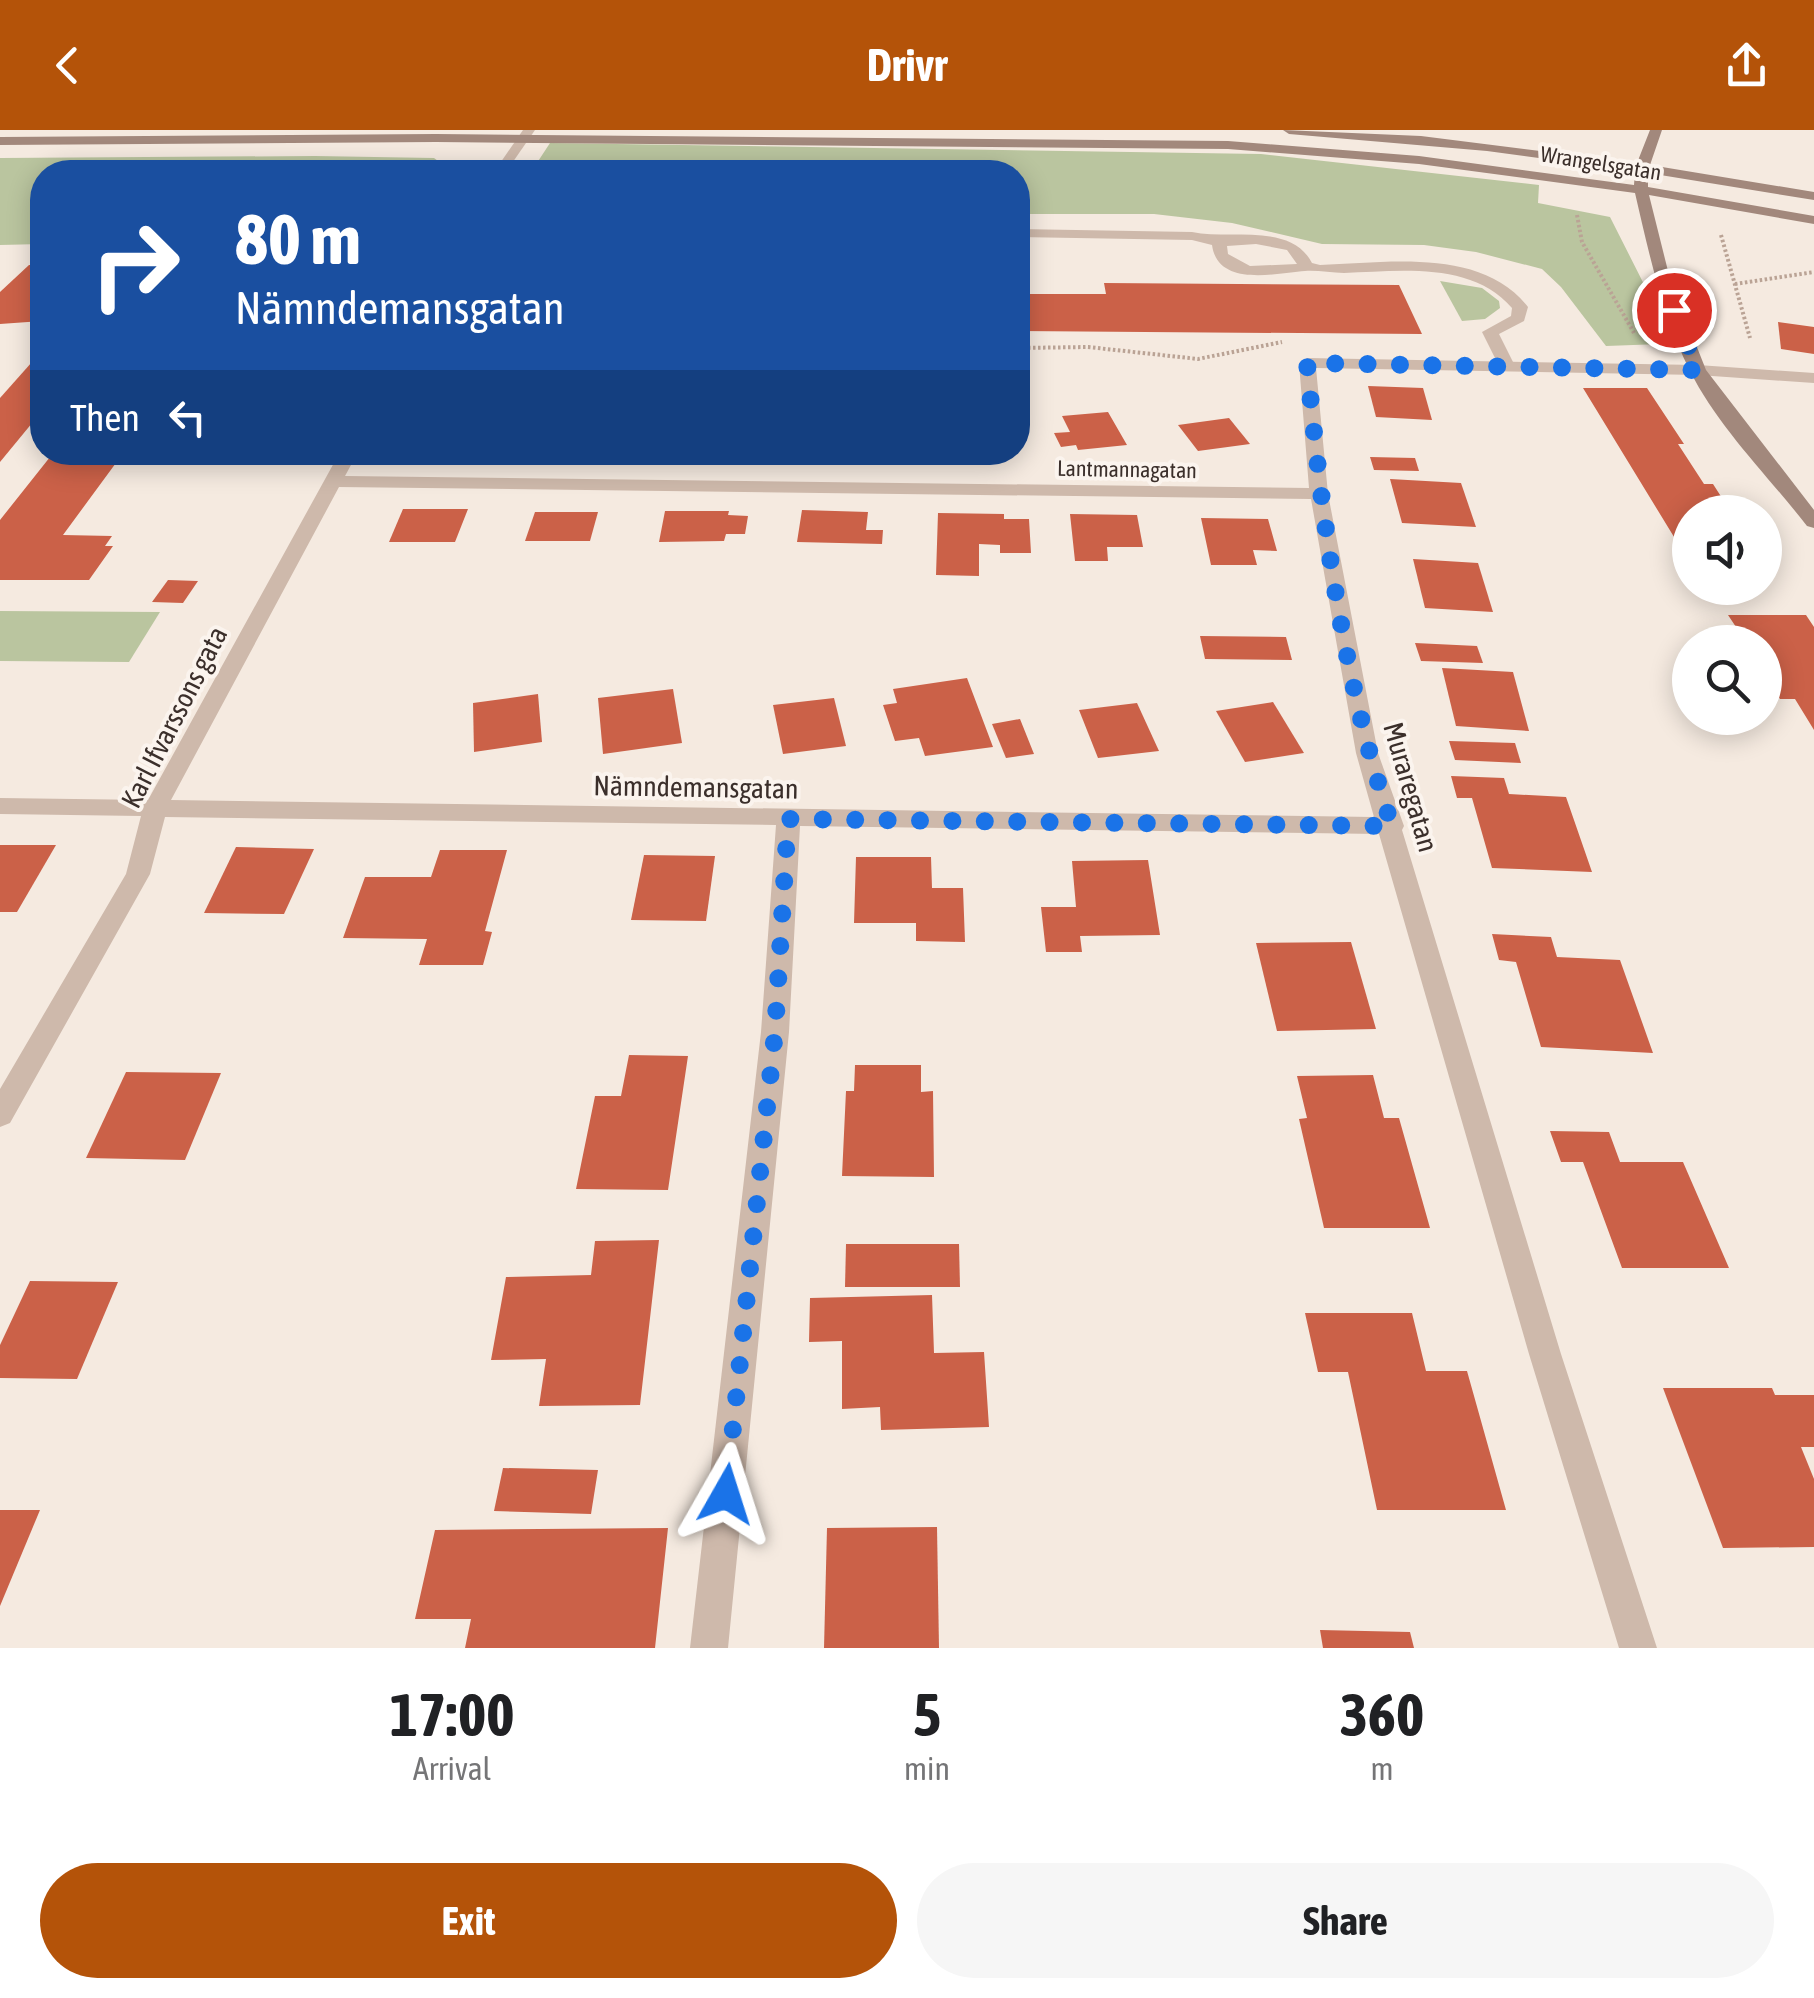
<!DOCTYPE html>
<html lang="en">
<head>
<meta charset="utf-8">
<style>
	:root { --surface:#fff; --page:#f6f6f6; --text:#202124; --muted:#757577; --accent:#b45309 }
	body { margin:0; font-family:"Asap Condensed",sans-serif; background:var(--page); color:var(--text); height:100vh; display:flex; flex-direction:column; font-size:38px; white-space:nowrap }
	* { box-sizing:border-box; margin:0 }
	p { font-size:32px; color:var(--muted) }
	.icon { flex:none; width:55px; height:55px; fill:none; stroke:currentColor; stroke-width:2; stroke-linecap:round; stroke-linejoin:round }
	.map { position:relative; height:1518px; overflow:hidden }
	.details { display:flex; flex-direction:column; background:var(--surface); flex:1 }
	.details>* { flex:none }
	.guide { position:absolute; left:30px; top:30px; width:1000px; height:305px; border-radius:40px; box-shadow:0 5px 25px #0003; background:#1a4fa0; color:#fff; overflow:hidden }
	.buttons { position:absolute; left:1672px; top:365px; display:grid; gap:20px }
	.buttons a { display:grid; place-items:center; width:110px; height:110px; border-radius:50%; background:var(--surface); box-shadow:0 5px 25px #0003; font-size:50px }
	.pin { position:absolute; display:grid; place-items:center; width:85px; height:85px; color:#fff; margin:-42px; border:5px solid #fff; border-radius:50%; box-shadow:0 2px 10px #0007 }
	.me { position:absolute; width:110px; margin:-55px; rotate:6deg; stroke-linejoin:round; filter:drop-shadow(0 0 8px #0008) }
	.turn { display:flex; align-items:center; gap:35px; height:210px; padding:0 40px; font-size:45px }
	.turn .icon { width:130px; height:130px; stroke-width:2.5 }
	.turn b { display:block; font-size:70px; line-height:85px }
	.then { display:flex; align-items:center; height:95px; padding:0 40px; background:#0003; gap:20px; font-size:38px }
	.eta { display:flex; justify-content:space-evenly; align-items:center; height:170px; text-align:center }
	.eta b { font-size:60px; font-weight:700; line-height:70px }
	.button { display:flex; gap:20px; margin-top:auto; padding:20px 40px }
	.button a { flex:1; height:115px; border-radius:60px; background:var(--accent); color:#fff; font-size:40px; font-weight:700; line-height:115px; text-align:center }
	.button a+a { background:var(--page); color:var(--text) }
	header { display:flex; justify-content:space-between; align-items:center; height:130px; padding:0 40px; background:var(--accent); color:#fff; font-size:45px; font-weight:700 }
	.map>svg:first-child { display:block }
</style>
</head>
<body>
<header><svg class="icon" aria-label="back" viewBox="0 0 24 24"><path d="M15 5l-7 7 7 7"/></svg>Drivr<svg class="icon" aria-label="share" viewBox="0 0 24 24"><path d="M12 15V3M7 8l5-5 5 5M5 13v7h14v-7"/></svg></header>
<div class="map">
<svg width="1814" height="1518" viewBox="0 0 1814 1518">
	<rect width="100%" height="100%" fill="#f5eae0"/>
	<g fill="#bac59f">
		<path d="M550,13L1261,24L1539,55L1538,73L1610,87L1658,182L1661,214L1606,216L1561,157L1542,139L1476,122L1424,115L1322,114L1232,93L1154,84H1018V42H531Z"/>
		<path d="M315,26L434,28L453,42H42V114L0,115V28Z"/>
		<path d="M1440,151L1482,158L1499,171L1500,178L1485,189L1462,191Z"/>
		<path d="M0,481L160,482L129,532L0,531Z"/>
	</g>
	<g fill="#cb6148">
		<path d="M29,135H42V191L0,194V162Z"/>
		<path d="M1104,153L1399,155L1422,204L1018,201V164H1106Z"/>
		<path d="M1778,192L1814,197V224L1781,219Z"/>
		<path d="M32,232H42V281L0,332V268Z"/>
		<path d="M1368,256L1423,258L1432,290L1376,287Z"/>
		<path d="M1583,258H1647L1684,314H1678L1704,354H1713L1731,382H1690V420H1682Z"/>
		<path d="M1108,282L1127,315L1078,320L1076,315L1061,317L1054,303L1070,302L1062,286Z"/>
		<path d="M1229,288L1250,314L1198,321L1178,295Z"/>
		<path d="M54,322H124L63,405L112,406L105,416H113L89,450H0V390Z"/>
		<path d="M1370,327L1415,328L1419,341L1374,340Z"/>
		<path d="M1390,349L1461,353L1476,397L1402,393Z"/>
		<path d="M403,379H468L455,412H389Z"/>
		<path d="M802,380L868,382L866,400H883L882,414L797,412Z"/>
		<path d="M665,381H729L728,385L748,386L745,404H726L724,411L659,412Z"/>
		<path d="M535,382H598L590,411H525Z"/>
		<path d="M938,383L1004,384V389H1029L1031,423H1000V415L979,414V446L936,445Z"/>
		<path d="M1070,384L1137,385L1143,417H1107L1108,431H1075Z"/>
		<path d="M1201,388L1268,389L1277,421L1253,420L1257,435H1211Z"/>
		<path d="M1413,429L1478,433L1493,482L1425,478Z"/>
		<path d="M168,450L198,451L183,473L152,472Z"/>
		<path d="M1728,485H1806L1814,497V600L1795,569H1780L1765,544V512H1746Z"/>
		<path d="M1200,506L1286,507L1292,530L1205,529Z"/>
		<path d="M1415,513L1477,516L1483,533L1421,531Z"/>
		<path d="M1442,538L1513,542L1529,601L1456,596Z"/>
		<path d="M967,548L993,617L925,626L919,608L895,611L883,575L897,573L893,559Z"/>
		<path d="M673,559L682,613L603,624L598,568Z"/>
		<path d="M538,564L542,612L474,622L473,573Z"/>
		<path d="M834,568L846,616L783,624L773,575Z"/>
		<path d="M1273,572L1304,623L1245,632L1216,581Z"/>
		<path d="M1137,573L1159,621L1098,628L1079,580Z"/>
		<path d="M1020,589L1034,624L1006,628L992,594Z"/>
		<path d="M1449,611L1515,613L1521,633L1455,630Z"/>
		<path d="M1451,646L1504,648L1509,664L1566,667L1592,742L1492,738L1472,668H1457Z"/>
		<path d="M0,715H56L17,782H0Z"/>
		<path d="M236,717L314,719L284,784L204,783Z"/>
		<path d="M440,720H507L485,801L492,802L483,835H419L427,809L343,808L365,747H431Z"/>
		<path d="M644,725L715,726L706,791L631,790Z"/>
		<path d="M856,727H931L932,758H963L965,812L916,811V793H854Z"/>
		<path d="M1148,730L1160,805L1080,806L1082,822H1046L1041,777H1076L1072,731Z"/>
		<path d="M1492,804L1551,807L1557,827L1620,830L1653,923L1541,917L1516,832L1499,830Z"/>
		<path d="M1351,812L1376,899L1277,901L1256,813Z"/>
		<path d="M629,925L688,926L668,1060L576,1059L595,966H621Z"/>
		<path d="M855,935H921V962L933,961L934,1047L842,1046L846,961H854Z"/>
		<path d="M126,942L221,943L185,1030L86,1028Z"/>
		<path d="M1373,945L1384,988H1399L1430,1098H1324L1299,989L1307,988L1297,946Z"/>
		<path d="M1550,1001L1609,1002L1620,1032H1683L1729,1138H1622L1583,1032H1561Z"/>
		<path d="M659,1110L640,1275L539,1276L546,1229L491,1230L506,1147L591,1145L595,1111Z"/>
		<path d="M846,1114H959L960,1157H845Z"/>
		<path d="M30,1151L118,1152L77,1249L0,1248V1215Z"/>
		<path d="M932,1165L934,1223L984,1222L989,1297L881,1300L880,1277L842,1279V1211L809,1212L810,1168Z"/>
		<path d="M1305,1183H1412L1426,1241H1467L1506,1380H1377L1348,1242H1318Z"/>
		<path d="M1663,1258H1772L1775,1265H1814V1317H1801L1814,1349V1417L1723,1418Z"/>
		<path d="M503,1338L598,1340L591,1384L494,1381Z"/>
		<path d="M0,1380H40L0,1476Z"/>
		<path d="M937,1397L939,1518H824L827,1398Z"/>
		<path d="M668,1398L655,1518H465L471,1489H415L435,1400Z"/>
		<path d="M1320,1500L1410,1502L1414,1518H1323Z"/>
	</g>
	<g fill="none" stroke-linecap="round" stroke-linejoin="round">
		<g stroke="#baa395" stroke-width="4" stroke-dasharray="2.5 2.5" stroke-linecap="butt">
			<path d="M1577,85L1582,112L1634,203"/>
			<path d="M1721,105L1750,208"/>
			<path d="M1735,154L1814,142"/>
			<path d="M1018,218L1088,217L1198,229L1282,212"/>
		</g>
		<path fill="#ceb9ab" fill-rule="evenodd" d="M1018,99L1192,102C1230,110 1291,92 1312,133L1320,135C1387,133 1481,117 1528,177L1524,191L1499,204L1515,236L1501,240L1482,202L1511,186L1512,178C1472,131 1399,141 1344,143C1331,143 1317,140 1305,141C1276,143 1218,158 1212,115L1192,110L1018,107ZM1256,114L1287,120L1297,134L1250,136L1228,124L1227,116Z"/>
		<g fill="#ceb9ab" fill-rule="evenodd">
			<path d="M523,0H535L506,42H494Z"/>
			<path d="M1307,228L1698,235L1814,243V253L1698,245L1316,238L1328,364L1378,623L1404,696L1402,700L1561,1224L1657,1518H1619L1529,1224L1379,704L800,696L789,902L728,1518H690L761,902L776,695L165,687L150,744L10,993L0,997V959L126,744L141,686L0,684V668L148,670L340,322H358L345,346L1309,358L1299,233ZM339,357L1311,369L1356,623L1374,687L171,670Z"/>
		</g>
		<path fill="#a2887c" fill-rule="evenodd" d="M1283,0L1421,6L1637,33L1650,0H1662L1650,35L1814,62V70L1648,43V57L1814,86V94L1649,65L1670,149L1706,240L1814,380V398L1807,396C1769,347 1718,297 1690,241C1662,185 1649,123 1635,63L1419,34L1228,19L436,12L0,15V7L436,4L1228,11L1419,26L1634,55L1635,41L1487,21L1289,4Z"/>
	</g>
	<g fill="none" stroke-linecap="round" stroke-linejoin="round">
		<path stroke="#1a73e8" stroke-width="18" stroke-dasharray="0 32.4" d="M726,1364L775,902L788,689L1392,696C1342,548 1322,389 1307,233L1698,240L1674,180"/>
	</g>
	<g text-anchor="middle" stroke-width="8" stroke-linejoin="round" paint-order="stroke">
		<g font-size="22" fill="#3b2f2b" stroke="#fbf4ee">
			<text transform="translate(1601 33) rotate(9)" y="8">Wrangelsgatan</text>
			<text transform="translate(1127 339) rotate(1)" y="8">Lantmannagatan</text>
		</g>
		<g font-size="28" fill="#3b2f2b" stroke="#fbf4ee">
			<text transform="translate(174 587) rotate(-63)" y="10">Karl Ifvarssons gata</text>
			<text transform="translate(696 657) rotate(1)" y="10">Nämndemansgatan</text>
			<text transform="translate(1411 657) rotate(74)" y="10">Muraregatan</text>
		</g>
	</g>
</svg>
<div class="buttons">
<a><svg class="icon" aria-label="sound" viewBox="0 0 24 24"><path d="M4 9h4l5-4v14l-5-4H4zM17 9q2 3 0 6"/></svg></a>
<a><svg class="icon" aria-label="search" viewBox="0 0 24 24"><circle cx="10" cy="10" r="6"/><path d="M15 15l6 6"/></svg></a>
</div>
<div class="pin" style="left:1674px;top:180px;background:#d93025"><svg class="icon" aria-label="arrive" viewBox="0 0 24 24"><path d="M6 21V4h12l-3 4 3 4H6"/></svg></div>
<svg class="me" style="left:726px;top:1364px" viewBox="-20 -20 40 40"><path d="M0-17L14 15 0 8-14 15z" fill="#1a73e8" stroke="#fff" stroke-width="4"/></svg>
<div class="guide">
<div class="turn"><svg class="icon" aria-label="right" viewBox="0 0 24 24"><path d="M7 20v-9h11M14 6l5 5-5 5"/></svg><div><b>80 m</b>Nämndemansgatan</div></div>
<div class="then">Then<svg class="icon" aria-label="left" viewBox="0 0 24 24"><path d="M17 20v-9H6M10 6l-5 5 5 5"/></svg></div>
</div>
</div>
<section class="details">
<div class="eta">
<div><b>17:00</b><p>Arrival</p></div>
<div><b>5</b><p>min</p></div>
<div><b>360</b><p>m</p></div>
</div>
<div class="button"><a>Exit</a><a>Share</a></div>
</section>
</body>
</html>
